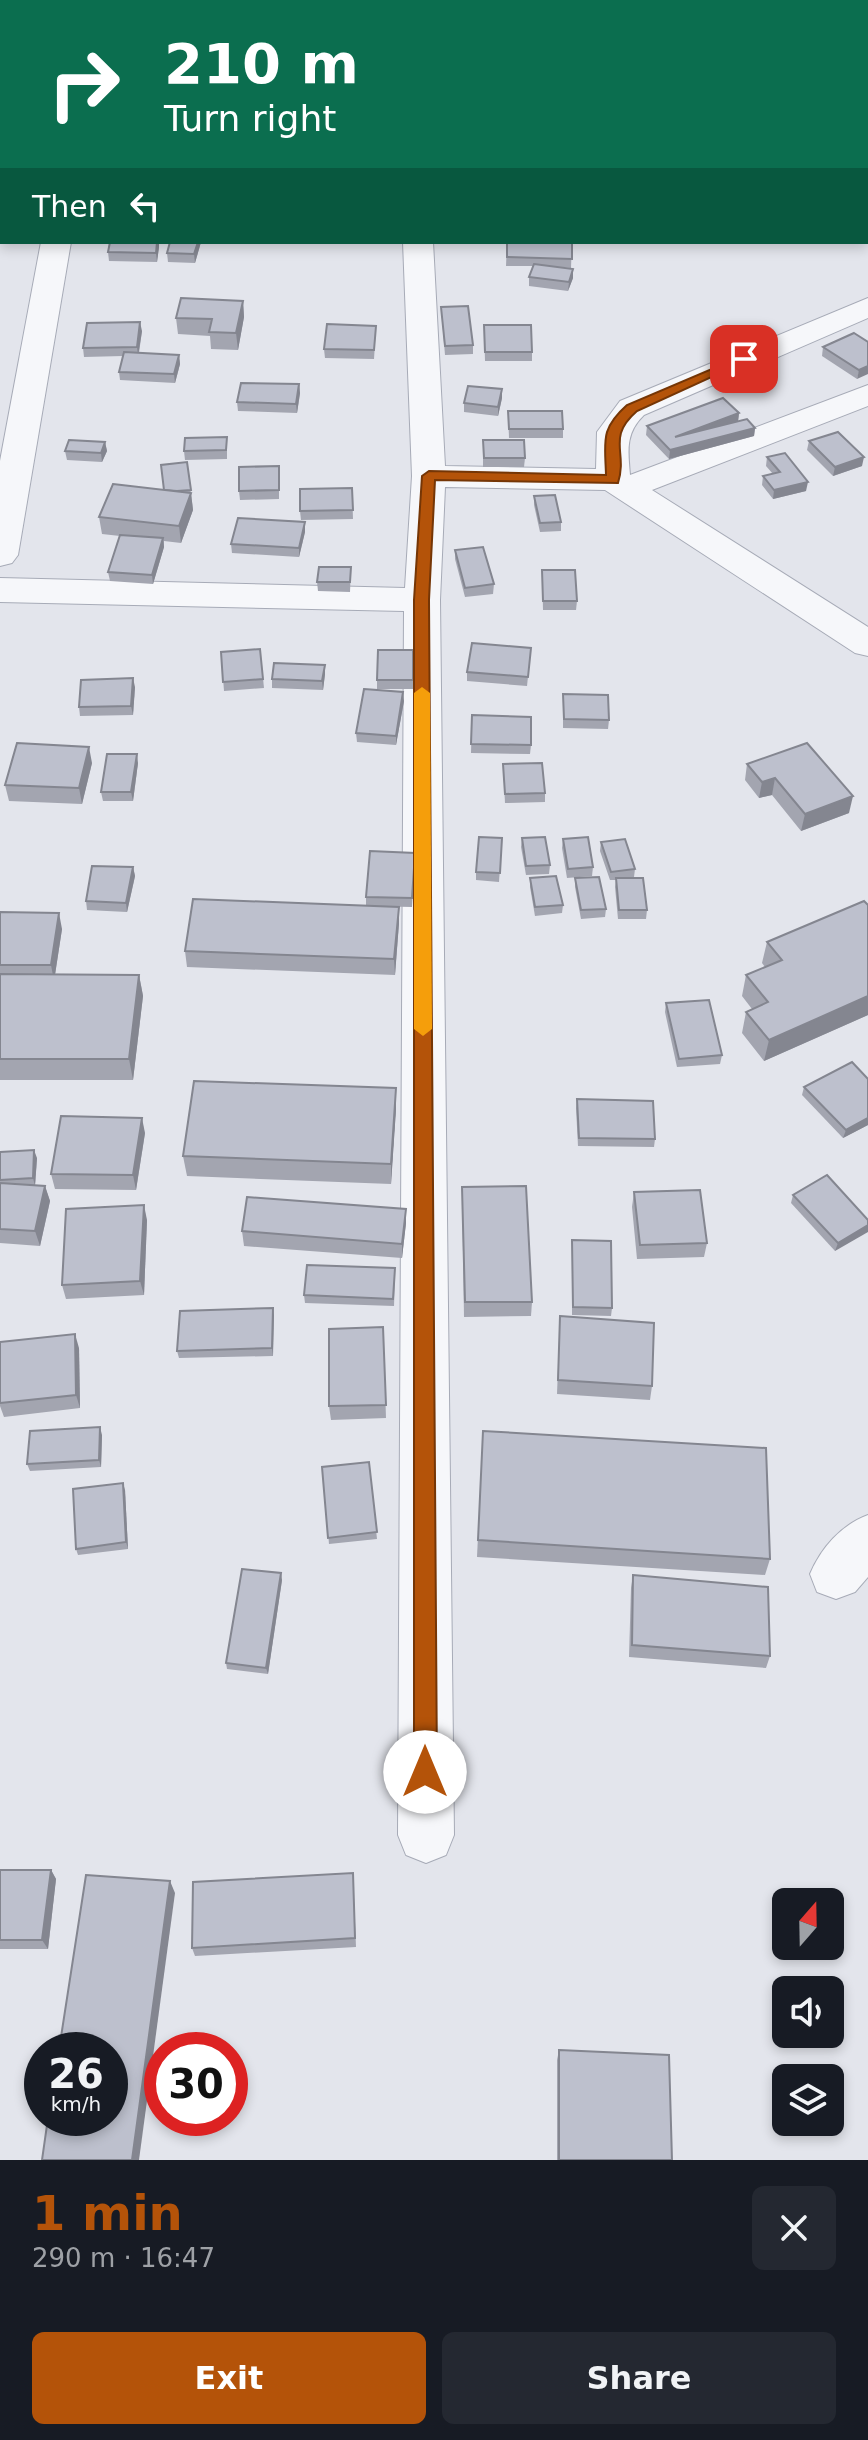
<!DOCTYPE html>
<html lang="en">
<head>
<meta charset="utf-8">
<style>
	:root { --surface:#171b24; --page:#242831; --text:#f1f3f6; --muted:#9ea1a6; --accent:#b45309 }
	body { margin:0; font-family:"DejaVu Sans",sans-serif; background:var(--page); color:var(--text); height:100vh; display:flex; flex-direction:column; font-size:30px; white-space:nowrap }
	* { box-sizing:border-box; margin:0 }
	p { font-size:26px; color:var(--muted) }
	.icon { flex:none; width:44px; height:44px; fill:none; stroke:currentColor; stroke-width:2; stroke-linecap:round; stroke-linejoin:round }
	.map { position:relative; height:2160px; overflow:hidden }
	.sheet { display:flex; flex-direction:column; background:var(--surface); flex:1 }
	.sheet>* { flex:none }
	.hud { position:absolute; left:0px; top:0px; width:868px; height:244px; box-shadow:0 4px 12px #0003; background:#0b6e4f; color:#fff; overflow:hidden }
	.needle { width:52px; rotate:20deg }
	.tools { position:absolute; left:772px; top:1888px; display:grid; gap:16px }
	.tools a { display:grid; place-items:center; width:72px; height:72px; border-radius:12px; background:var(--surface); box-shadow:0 4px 12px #0003; font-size:40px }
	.speed { position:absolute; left:24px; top:2032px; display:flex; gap:16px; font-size:40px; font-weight:700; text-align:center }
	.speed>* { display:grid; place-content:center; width:104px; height:104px; border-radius:50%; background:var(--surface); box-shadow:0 4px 12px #0003; line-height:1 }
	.speed small { font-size:20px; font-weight:400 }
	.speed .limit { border:12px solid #d22; background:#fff; color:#111 }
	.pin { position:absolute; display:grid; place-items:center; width:68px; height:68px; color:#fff; margin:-34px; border-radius:16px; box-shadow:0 4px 12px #0006 }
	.me { position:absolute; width:88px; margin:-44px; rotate:0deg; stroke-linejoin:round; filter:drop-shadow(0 0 6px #0008) }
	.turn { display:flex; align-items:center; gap:28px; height:168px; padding:0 32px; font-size:36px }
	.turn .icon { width:104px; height:104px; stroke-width:2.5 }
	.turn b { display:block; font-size:56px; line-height:68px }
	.then { display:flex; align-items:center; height:76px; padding:0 32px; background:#0003; gap:16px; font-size:30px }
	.round { display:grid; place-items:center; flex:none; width:84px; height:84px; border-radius:12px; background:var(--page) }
	.overview { display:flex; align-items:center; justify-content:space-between; height:136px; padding:0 32px }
	h1 { font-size:48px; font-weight:700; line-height:60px; color:var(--accent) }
	.action { display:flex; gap:16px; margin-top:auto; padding:16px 32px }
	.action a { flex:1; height:92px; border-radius:12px; background:var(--accent); color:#fff; font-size:32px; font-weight:700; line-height:92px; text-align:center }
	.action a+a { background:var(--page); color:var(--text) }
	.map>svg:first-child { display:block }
</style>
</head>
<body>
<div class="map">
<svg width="868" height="2160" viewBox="0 0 868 2160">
	<rect width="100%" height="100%" fill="#e3e5ec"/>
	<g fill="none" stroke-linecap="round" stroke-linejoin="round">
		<defs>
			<g id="minor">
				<path d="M97,0H123L96,2Z"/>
				<rect x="400" y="0" width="26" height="2"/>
				<rect x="776" y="0" width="26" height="2"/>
				<rect x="0" y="217" width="2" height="18"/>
				<path d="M41,242H71L18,555L12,563L0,566V461Z"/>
				<path d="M403,242H433L445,466L596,469L597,432L620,401L868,298V318L644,415C625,433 628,451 630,475L868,385V406L652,490L868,627V656L855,653L605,490L445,487L440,600L454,1835L446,1855L426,1863L406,1855L398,1835L404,611L0,602V578L405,588L412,476Z"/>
				<path d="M868,1515V1577L855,1592L836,1599L817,1592L810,1574C821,1548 841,1525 868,1515Z"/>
			</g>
		</defs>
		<use href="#minor" stroke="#a7abb7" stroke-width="2"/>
		<use href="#minor" fill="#f6f7fa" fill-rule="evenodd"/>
	</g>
	<g fill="#a3a5b0">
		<path d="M0,0H30L29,2H2V22H0Z"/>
		<path d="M712,0H751L753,2H715Z"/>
		<rect x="0" y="58" width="2" height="36"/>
		<path d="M201,242L195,263L168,262L167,253Z"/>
		<path d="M507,242H572L571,268L556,267L573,278L568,291L529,286V277L533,266H506Z"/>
		<path d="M159,247L157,262L109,261L108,252Z"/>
		<path d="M243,301L244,317L238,350L211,349L210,336L178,334L176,318Z"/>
		<path d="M441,307L473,345V354L445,355Z"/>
		<path d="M484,325L532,352V361H485Z"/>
		<path d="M376,326L374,359L325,358L324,349Z"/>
		<path d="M142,331L139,353L179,355L180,364L175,383L120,380L119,372L123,356L84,357L83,348Z"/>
		<path d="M868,342L857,379L822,356L823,347Z"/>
		<path d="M299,384L300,393L297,413L238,411L237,402Z"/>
		<path d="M502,398L498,416L464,412V403Z"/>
		<path d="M508,411L563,429V438H509Z"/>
		<path d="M739,413L738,421L755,428L754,436L669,459L646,435L647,426Z"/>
		<path d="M227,437V459L185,460L184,451Z"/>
		<path d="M483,440L525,458L524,467H483Z"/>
		<path d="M809,441L862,466L833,476L807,450Z"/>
		<path d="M105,442L107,451L102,462L67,460L65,451Z"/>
		<path d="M767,457L806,491L773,499L762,485L763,476L773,474L766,466Z"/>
		<path d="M187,462L193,510L181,543L164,541V547L153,584L110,581L108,572L120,536L102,534L99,517L164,490Z"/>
		<path d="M279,475V499L240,500L239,491Z"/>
		<path d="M352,488L353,519L301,520L300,511Z"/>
		<path d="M534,496L561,522V531L540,532L534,505Z"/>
		<path d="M305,522V532L299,557L232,553L231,544Z"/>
		<path d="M455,550L494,584L493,594L465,597L455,559Z"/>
		<path d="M351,567L350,592L318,591L317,582Z"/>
		<path d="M542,570L577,601L576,610H543Z"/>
		<path d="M531,648L527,686L467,681V672Z"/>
		<path d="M260,649L264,688L224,691L221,652Z"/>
		<path d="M413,650V689H377V680Z"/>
		<path d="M325,674L323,690L272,688V679Z"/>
		<path d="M135,687L133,715L80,716L79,707Z"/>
		<path d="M563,694L609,720L608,729L563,728Z"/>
		<path d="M404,701L396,745L357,742L356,733Z"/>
		<path d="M472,715L531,745L530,754L471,753Z"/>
		<path d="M92,763L82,804L9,801L5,785Z"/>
		<path d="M138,763L133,801H103L101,792Z"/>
		<path d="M503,764L545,793V802L505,803Z"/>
		<path d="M747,764L849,813L801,831L772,795L759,798L745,780Z"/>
		<path d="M502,838L499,882L476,880V872Z"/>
		<path d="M522,838L550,865L549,874L526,875L521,847Z"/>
		<path d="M563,839L593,867L592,876L567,878L562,848Z"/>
		<path d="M601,842L635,869L634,877L647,910L646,919H618L615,887L616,880H610L600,851Z"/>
		<path d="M415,861L412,907L366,906V897Z"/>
		<path d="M133,867L135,876L127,912L87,910L86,901Z"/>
		<path d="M530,878L563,905L562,913L535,916L530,887Z"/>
		<path d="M575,878L606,909L605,917L581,919L575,887Z"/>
		<path d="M868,905V1015L764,1061L742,1033L746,1012L752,1009L742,996L746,975L765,967L762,963L767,942Z"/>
		<path d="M0,912L62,929L55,975H139L143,996L133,1080H0Z"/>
		<path d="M399,923L395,975L187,967L185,951Z"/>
		<path d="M666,1003L722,1055L720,1064L677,1067L665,1012Z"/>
		<path d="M868,1079V1125L843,1138L802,1095L804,1087Z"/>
		<path d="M577,1099L655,1139L654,1147L578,1146L576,1108Z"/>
		<path d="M396,1109L391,1184L187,1176L183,1156Z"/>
		<path d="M145,1133L136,1190L55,1189L51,1174Z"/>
		<path d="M0,1152L37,1158L35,1185L45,1186L50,1201L40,1246L0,1243Z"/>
		<path d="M462,1187L532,1302L531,1316L464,1317Z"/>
		<path d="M634,1192L707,1243L704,1257L637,1259L632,1207Z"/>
		<path d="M793,1195L868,1220L835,1251L791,1203Z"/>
		<path d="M147,1220L144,1295L66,1299L62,1285Z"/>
		<path d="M406,1223L402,1258L244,1246L242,1231Z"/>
		<path d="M572,1240L612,1308L611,1316L572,1315Z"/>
		<path d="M395,1276L394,1306L305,1303L304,1295Z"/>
		<path d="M273,1308V1356L179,1358L177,1351Z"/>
		<path d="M560,1316L652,1386L650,1400L557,1394Z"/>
		<path d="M383,1327L386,1418L331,1420L329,1406Z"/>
		<path d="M0,1342L79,1348L80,1408L4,1417L0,1406Z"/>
		<path d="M483,1431L770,1559L765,1575L477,1557Z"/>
		<path d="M102,1435L101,1467L30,1471L27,1464Z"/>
		<path d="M369,1462L377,1539L329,1544L322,1467Z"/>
		<path d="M125,1490L128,1549L78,1555L76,1549Z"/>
		<path d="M633,1575L770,1656L766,1668L629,1657L631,1588Z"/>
		<path d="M282,1580L268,1674L227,1669L226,1663Z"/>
		<path d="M0,1870H51L56,1879L48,1949H0Z"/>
		<path d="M353,1873L356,1947L195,1956L192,1948Z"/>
		<path d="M559,2050L672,2160H557V2060Z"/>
	</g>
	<g fill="#848690">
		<path d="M157,242H159V247L157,262L156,253Z"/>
		<path d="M198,242H201L195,263L194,254Z"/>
		<path d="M573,269V278L568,291L569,282Z"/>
		<path d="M243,301L244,317L238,350L236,333Z"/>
		<path d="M140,322L142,331L138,356L137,347Z"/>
		<path d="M179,355L180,364L175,383L174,374Z"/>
		<path d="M868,366V374L857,379L859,370Z"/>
		<path d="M299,384L300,393L297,413L296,404Z"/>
		<path d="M502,389V398L498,416V407Z"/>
		<path d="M739,413L738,422L675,437Z"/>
		<path d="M755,428L754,436L669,459L670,450Z"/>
		<path d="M105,442L107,451L102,462L101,453Z"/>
		<path d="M864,457L862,466L833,476L835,467Z"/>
		<path d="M808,482L806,491L773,499L774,490Z"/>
		<path d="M191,493L193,510L181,543L179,526Z"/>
		<path d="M305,522V532L299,557V548Z"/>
		<path d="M163,538L164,547L153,584L152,575Z"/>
		<path d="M325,665V674L323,690L322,681Z"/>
		<path d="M133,678L135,687L133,715L131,706Z"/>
		<path d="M403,692L404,701L396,745V736Z"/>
		<path d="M89,747L92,763L82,804L79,788Z"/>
		<path d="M137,754L138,763L133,801L131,792Z"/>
		<path d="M775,778L772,795L759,798L762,782Z"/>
		<path d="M853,796L849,813L801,831L805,814Z"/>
		<path d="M133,867L135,876L127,912L126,903Z"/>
		<path d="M399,907V923L395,975L394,959Z"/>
		<path d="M59,913L62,929L54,981L51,965Z"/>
		<path d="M139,975L143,996L133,1080L129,1059Z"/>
		<path d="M868,996V1015L764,1061L769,1040Z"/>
		<path d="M396,1088V1109L391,1184V1164Z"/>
		<path d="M142,1118L145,1133L136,1190L133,1175Z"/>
		<path d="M868,1118V1125L843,1138L846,1130Z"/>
		<path d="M34,1150L37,1158L35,1186L33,1178Z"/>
		<path d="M45,1186L50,1201L40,1246L35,1231Z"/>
		<path d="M144,1205L147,1220L144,1295L140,1281Z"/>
		<path d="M406,1209V1223L402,1258V1244Z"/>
		<path d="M868,1225V1232L835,1251L838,1243Z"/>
		<path d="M273,1308L274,1315L273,1356L272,1348Z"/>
		<path d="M75,1334L79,1348L80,1408L76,1395Z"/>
		<path d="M100,1427L102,1435L101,1467L99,1460Z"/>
		<path d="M123,1483L125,1490L128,1549L126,1542Z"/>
		<path d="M281,1573L282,1580L268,1674L266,1668Z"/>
		<path d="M51,1870L56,1879L48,1949L42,1940Z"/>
		<path d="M170,1881L175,1893L139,2160H132Z"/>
	</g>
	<g fill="#bdc0cd" stroke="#848690" stroke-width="2">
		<path d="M0,0H23L22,2H2V6H0Z"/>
		<rect x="138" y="0" width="52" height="2"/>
		<path d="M724,0H751L753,2H726Z"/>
		<rect x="0" y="58" width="2" height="20"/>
		<path d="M110,242H157L156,253L108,252Z"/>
		<path d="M170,242H198L194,254L167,253Z"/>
		<path d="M507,242H572V259L507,257Z"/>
		<path d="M534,264L573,269L569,282L529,277Z"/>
		<path d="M181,298L243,301L236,333L209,332L212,319L176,318Z"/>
		<path d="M468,306L473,345L445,346L441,307Z"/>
		<path d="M140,322L137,347L83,348L87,323Z"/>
		<path d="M327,324L376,326L374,350L324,349Z"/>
		<path d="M484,325H531L532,352H485Z"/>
		<path d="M854,333L868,342V366L859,370L823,347Z"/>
		<path d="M124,352L179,355L174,374L119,372Z"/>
		<path d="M241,383L299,384L296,404L237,402Z"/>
		<path d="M468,386L502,389L498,407L464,403Z"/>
		<path d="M723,398L739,413L675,437L747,419L755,428L670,450L647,426Z"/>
		<path d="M508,411H562L563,429H509Z"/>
		<path d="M838,432L864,457L835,467L809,441Z"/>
		<path d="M227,437L226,450L184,451L185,438Z"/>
		<path d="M69,440L105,442L101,453L65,451Z"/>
		<path d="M483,440H524L525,458H484Z"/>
		<path d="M785,453L808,482L774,490L763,476L780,472L767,457Z"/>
		<path d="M187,462L191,490L177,491L164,490L161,465Z"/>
		<path d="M279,466V490L239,491V467Z"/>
		<path d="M113,484L191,493L179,526L99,517Z"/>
		<path d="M352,488L353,510L300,511V489Z"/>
		<path d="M555,495L561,522L540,523L534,496Z"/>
		<path d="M238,518L305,522L299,548L231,544Z"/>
		<path d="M120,535L163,538L152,575L108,572Z"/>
		<path d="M483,547L494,584L465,588L455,550Z"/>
		<path d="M319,567H351L350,582H317Z"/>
		<path d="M542,570H575L577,601H543Z"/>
		<path d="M472,643L531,648L528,677L467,672Z"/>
		<path d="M260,649L263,679L223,682L221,652Z"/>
		<path d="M378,650H413V680H377Z"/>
		<path d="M274,663L325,665L322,681L272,679Z"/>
		<path d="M133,678L131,706L79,707L81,680Z"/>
		<path d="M364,689L403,692L396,736L356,733Z"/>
		<path d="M563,694L608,695L609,720L564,719Z"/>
		<path d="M472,715L531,717V745L471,744Z"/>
		<path d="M17,743L89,747L79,788L5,785Z"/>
		<path d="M807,743L853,796L805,814L775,778L762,782L747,764Z"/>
		<path d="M107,754H137L131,792H101Z"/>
		<path d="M542,763L545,793L505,794L503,764Z"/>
		<path d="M479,837L502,838L500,873L476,872Z"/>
		<path d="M545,837L550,865L526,866L522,838Z"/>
		<path d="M588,837L593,867L568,869L563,839Z"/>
		<path d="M625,839L635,869L611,872L601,842Z"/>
		<path d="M370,851L415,853L412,898L366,897Z"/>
		<path d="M92,866L133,867L126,903L86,901Z"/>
		<path d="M556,876L563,905L535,907L530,878Z"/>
		<path d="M599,877L606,909L581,910L575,878Z"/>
		<path d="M616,878H643L647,910H619Z"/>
		<path d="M193,899L399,907L394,959L185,951Z"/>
		<path d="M864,901L868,905V996L769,1040L746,1012L768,1002L746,975L782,960L767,942Z"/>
		<path d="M0,912L59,913L51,965H0Z"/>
		<path d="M0,974L139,975L129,1059H0Z"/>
		<path d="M709,1000L722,1055L679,1059L666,1003Z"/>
		<path d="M852,1062L868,1079V1118L846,1130L804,1087Z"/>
		<path d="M194,1081L396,1088L391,1164L183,1156Z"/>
		<path d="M577,1099L653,1101L655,1139L579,1138Z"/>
		<path d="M61,1116L142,1118L133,1175L51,1174Z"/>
		<path d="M34,1150L33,1178L0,1180V1152Z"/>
		<path d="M827,1175L868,1220V1225L838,1243L793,1195Z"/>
		<path d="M0,1183L45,1186L35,1231L0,1229Z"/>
		<path d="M526,1186L532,1302H465L462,1187Z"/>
		<path d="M700,1190L707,1243L640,1245L634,1192Z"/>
		<path d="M247,1197L406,1209L402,1244L242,1231Z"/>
		<path d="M144,1205L140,1281L62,1285L66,1209Z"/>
		<path d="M572,1240L611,1241L612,1308L573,1307Z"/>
		<path d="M307,1265L395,1268L393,1299L304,1295Z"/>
		<path d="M273,1308L272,1348L177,1351L180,1311Z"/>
		<path d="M560,1316L654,1323L652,1386L558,1380Z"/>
		<path d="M383,1327L386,1405L329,1406V1329Z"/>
		<path d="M75,1334L76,1395L0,1403V1342Z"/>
		<path d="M100,1427L99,1460L27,1464L30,1431Z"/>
		<path d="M483,1431L766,1448L770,1559L478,1540Z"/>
		<path d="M369,1462L377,1532L328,1538L322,1467Z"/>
		<path d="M123,1483L126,1542L76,1549L73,1489Z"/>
		<path d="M242,1569L281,1573L266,1668L226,1663Z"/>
		<path d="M633,1575L768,1587L770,1656L632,1645Z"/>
		<path d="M0,1870H51L42,1940H0Z"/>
		<path d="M353,1873L355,1938L192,1948L193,1882Z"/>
		<path d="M86,1875L170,1881L132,2160H42L48,2118H110V2050H59Z"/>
		<path d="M559,2050L669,2055L672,2160H559Z"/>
	</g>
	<path fill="#b45309" stroke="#753606" stroke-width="2" d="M740,357L751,359L637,411C606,438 628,451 618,483L435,480L429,600L437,1772L434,1780L425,1784L417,1780L414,1772V600L422,476L429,471L606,475C605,441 600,429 627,405Z"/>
	<path fill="#f59e0b" d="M422,687L430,693L432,1029L423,1036L414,1029V693Z"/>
</svg>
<div class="tools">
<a><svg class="needle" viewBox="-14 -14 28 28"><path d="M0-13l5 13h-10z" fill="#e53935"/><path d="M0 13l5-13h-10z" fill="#9ea1a6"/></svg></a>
<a><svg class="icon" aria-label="sound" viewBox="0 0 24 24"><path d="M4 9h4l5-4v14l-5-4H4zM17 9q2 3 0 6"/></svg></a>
<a><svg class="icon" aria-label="layers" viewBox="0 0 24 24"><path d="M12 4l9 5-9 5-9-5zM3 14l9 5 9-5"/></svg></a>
</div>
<div class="speed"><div>26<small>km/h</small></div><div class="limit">30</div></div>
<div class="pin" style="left:744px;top:359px;background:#d93025"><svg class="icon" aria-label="arrive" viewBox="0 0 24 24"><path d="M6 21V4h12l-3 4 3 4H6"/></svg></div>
<svg class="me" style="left:425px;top:1772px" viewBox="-20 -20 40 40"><circle r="19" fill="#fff"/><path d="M0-13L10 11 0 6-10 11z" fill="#b45309"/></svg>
<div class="hud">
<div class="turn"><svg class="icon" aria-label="right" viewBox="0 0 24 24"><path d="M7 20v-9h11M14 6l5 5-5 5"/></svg><div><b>210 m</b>Turn right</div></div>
<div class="then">Then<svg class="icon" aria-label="left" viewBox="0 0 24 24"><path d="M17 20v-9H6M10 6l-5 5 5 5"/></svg></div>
</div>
</div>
<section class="sheet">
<div class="overview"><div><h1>1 min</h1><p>290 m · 16:47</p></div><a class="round"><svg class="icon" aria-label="close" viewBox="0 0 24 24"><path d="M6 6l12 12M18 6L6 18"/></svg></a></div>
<div class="action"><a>Exit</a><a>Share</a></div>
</section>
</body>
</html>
